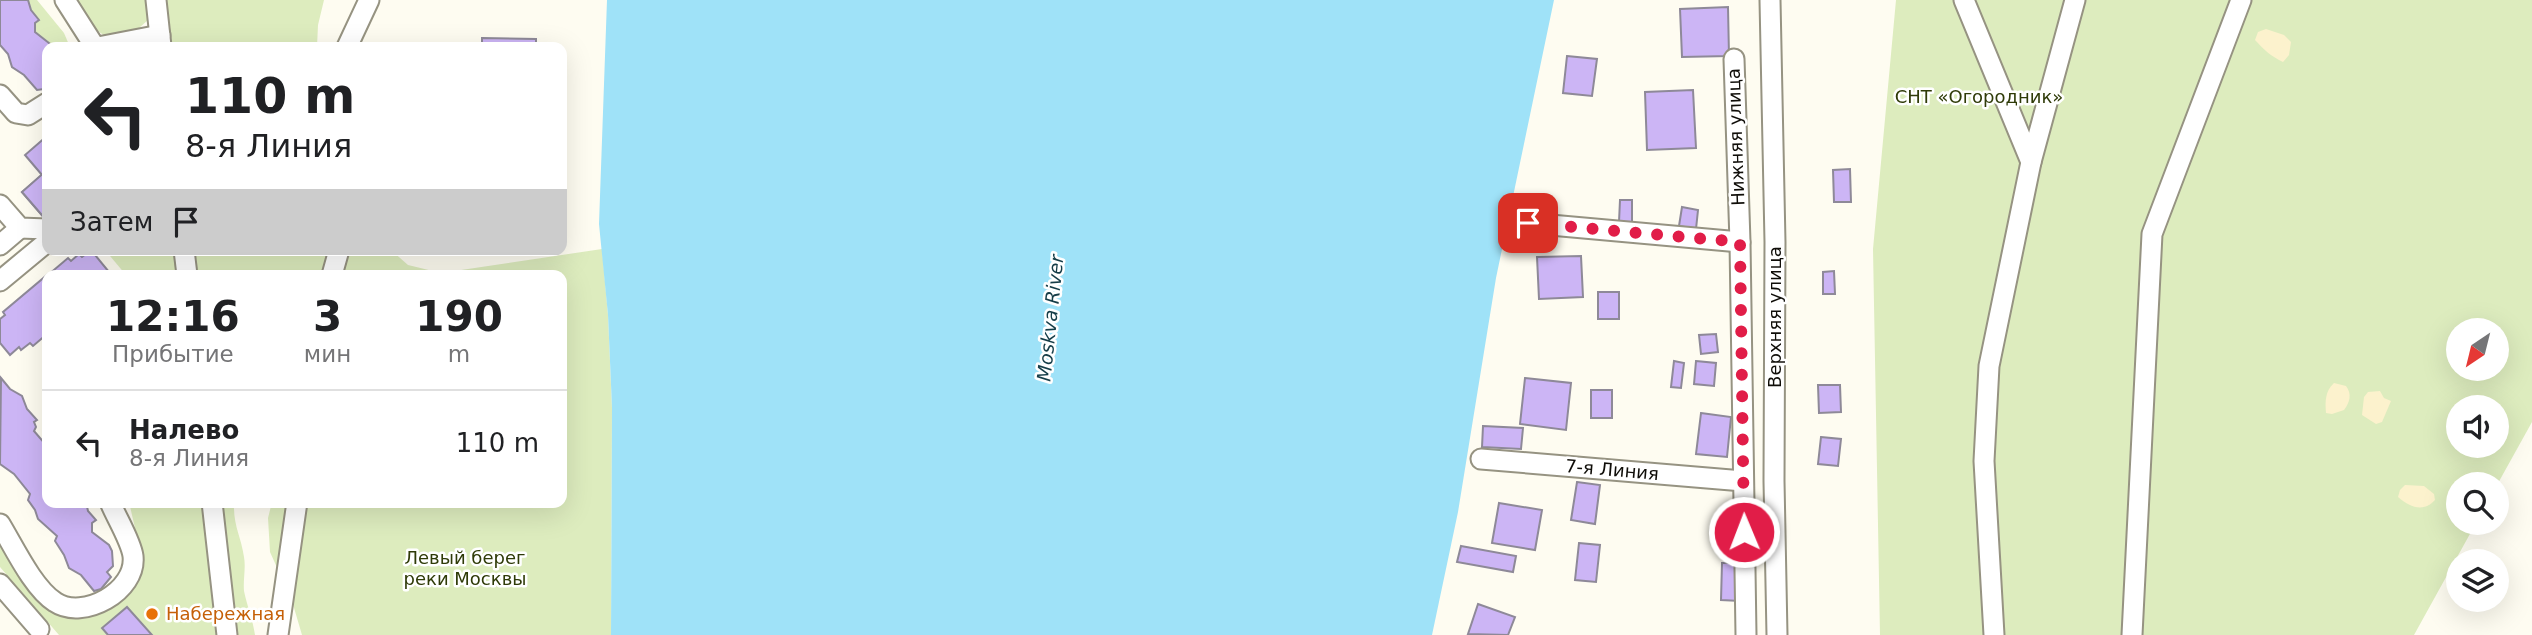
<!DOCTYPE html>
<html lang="ru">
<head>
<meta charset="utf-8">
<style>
	:root { --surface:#fff; --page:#f2f2f2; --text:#202124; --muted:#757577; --line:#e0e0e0 }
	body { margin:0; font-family:"DejaVu Sans",sans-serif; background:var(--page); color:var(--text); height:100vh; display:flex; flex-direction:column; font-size:26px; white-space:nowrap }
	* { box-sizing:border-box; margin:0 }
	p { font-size:23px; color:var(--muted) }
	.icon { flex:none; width:38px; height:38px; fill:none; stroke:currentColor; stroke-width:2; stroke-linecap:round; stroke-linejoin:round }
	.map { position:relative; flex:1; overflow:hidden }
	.details { position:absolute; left:42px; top:270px; width:525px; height:238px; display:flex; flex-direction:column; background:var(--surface); border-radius:14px; box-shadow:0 7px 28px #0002 }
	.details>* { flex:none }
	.hud { position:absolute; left:42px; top:42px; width:525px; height:214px; border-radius:14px; box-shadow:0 7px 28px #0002; background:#fff; color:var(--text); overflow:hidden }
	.needle { width:46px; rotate:215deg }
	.fabs { position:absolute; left:2446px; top:318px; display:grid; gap:14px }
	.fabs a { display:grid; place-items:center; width:63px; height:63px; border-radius:50%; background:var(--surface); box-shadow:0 7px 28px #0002; font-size:35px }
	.pin { position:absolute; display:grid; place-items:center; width:60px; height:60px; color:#fff; margin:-30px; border-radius:14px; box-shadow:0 4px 10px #0006 }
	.me { position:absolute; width:77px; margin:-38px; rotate:359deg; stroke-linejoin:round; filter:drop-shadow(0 0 5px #0008) }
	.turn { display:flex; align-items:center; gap:24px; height:147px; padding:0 28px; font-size:32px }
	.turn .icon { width:91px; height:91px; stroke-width:2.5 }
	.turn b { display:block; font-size:49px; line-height:60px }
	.then { display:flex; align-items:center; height:66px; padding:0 28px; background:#0003; gap:14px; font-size:26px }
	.eta { display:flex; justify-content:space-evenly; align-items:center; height:119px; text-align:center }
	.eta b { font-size:42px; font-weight:700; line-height:49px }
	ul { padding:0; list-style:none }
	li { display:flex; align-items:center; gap:21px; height:105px; padding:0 28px; border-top:2px solid var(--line) }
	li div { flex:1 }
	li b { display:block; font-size:26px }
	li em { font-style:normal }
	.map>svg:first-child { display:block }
</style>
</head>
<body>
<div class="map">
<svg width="2532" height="635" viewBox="0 0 2532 635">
	<rect width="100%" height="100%" fill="#fefcf1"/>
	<g fill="#ddecbe" fill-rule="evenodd">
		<path d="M28,0H37L64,33L70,47H54C48,40 40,39 35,32L36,26Z"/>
		<path d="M78,0H146L148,20L139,28L105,36L95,29Z"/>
		<path d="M165,0H324L318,25L317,47H170Z"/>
		<path d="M1896,0H2532V422L2497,485H2459V523H2476L2414,635H1880L1873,249ZM2459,331H2497V369H2459ZM2459,408H2497V446H2459Z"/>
		<path d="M602,249L608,315L612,408L611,635H302L292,601L270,552L268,518L272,502H562V275H196L193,250H391L408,265L441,273Z"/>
		<path d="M105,250H174L177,275H126Z"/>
		<path d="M129,502H203L218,635H59L0,567V543L37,598L89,613L141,554Z"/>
		<path d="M222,502H234C233,526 241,536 244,557C246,568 243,580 244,591C247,606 253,620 255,635H236Z"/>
	</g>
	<g fill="#fcf2cd">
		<path d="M2266,29L2284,35L2291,42L2289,55L2283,62C2272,57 2264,50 2255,40L2258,32Z"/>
		<path d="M2334,383L2346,386C2352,394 2350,402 2344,410L2332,414L2326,413C2325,402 2325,391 2334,383Z"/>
		<path d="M2380,391L2384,398L2391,401L2382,422L2376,424L2362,415L2364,397L2368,392Z"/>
		<path d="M2405,485L2424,486L2434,494L2435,500C2423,513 2410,507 2398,497L2400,490Z"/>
	</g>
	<path fill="#9fe2f8" d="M607,0H1554L1496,278L1458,512L1432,635H611L612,408L608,315L599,224Z"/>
	<g fill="#ccb5f5" stroke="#8e8998" stroke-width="2">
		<path d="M0,0H28L31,10L39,20L35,23V32L54,47H47V87L44,89L37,90L24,75L12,67L8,54L0,45Z"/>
		<path d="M1728,7L1729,56L1682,57L1680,9Z"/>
		<path d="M482,38L536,39V47H482Z"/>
		<path d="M1567,56L1597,59L1592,96L1563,93Z"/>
		<path d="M1693,90L1696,148L1647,150L1645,92Z"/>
		<path d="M47,136V221L22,192L42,175L25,155Z"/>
		<path d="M1850,169L1851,202H1834L1833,170Z"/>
		<path d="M47,170V221L22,192Z"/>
		<path d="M1620,200H1632V222H1619Z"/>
		<path d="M1682,207L1698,210L1696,229L1679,226Z"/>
		<path d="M91,250L109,272L106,275H48L68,258L71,261L79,254L82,257Z"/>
		<path d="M1581,256L1583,297L1539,299L1537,257Z"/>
		<path d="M1834,271L1835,294H1823V272Z"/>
		<path d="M47,275V334L33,346L30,343L21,350L19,347L10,355L0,343V319L5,315L3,312Z"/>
		<rect x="1598" y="292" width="21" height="27"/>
		<path d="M1716,334L1718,352L1701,354L1699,335Z"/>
		<path d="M1674,361L1684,363L1681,388L1671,387Z"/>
		<path d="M1696,361L1716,363L1714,386L1694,384Z"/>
		<path d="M1,378L10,389L22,396L27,409L37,420L34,422L36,427L34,431L47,446V502H86L88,511L96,520L92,523V532L109,545L112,551L113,566L107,572L111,577L101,589L94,591L81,575L69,568L64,555L55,541L57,536L38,519L35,510L28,500L30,494L14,474L0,464Z"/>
		<path d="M1525,378L1571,383L1566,430L1520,424Z"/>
		<path d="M1818,385H1840L1841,412L1819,413Z"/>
		<rect x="1591" y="390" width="21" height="28"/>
		<path d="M1701,413L1731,417L1727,457L1696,454Z"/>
		<path d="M1483,426L1523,428L1521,449L1482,447Z"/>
		<path d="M1821,437L1841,439L1838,466L1818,464Z"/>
		<path d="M1577,482L1600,485L1595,524L1571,520Z"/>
		<path d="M1499,503L1542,510L1535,550L1492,543Z"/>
		<path d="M1579,543L1600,545L1596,582L1575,580Z"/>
		<path d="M1461,546L1516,556L1513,572L1457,562Z"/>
		<path d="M1722,563H1741L1740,601L1721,600Z"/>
		<path d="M1478,604L1515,617L1508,635L1468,634Z"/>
		<path d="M127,607L152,635H108L102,628Z"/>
	</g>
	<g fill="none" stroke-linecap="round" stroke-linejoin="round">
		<defs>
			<g id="minor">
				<path d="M65,0L95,47"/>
				<path d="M156,0L161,46"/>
				<path d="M1770,0L1775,242L1774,481L1777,635"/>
				<path d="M1964,0L2031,162"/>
				<path d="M98,47L160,35"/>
				<path d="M347,47L369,0"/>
				<path d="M1734,59L1740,242L1746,635"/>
				<path d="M0,95L16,113L28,115L47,103"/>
				<path d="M0,205L20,228L47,229"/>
				<path d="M1528,223L1740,242"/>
				<path d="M0,245L20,228"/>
				<path d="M184,250L187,275"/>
				<path d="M332,275L339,250"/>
				<path d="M0,281L47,242"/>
				<path d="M1481,459L1743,481"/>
				<path d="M212,502L227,635"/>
				<path d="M0,524C14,547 33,588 55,602C83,621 137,591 133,556C131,541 116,517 110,502"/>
				<path d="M0,584L39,629"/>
				<path d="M278,635L297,502"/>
				<path d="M1994,635L1984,461L1989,366L2031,162L2075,0"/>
				<path d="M2132,635L2152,234L2241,0"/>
			</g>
		</defs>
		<use href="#minor" stroke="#969382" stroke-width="23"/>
		<use href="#minor" stroke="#fff" stroke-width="19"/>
	</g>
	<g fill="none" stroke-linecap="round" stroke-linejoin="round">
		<path stroke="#e11d48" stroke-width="12" stroke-dasharray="0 21.6" d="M1528,223L1740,242L1744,532"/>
	</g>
	<circle fill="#e8710a" stroke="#fff" stroke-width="2.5" cx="152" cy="614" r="7"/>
	<g text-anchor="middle" stroke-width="5" stroke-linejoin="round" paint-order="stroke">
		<g font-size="18" fill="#2f3b08" stroke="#fff">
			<text x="1979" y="103">СНТ «Огородник»</text>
			<text x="465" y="564">Левый берег<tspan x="465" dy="21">реки Москвы</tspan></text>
		</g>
		<g font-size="18" fill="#0f0d08" stroke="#fff">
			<text transform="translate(1736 137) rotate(-92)" y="6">Нижняя улица</text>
			<text transform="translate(1775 317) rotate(-90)" y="6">Верхняя улица</text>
			<text transform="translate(1612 470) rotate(5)" y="6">7-я Линия</text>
		</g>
		<g font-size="18" fill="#c56008" stroke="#fff" text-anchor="start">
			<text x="166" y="620">Набережная</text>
		</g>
		<g font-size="19" font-style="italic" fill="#153d48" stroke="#fff">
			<text transform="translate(1050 318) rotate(-84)" y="7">Moskva River</text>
		</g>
	</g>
</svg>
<div class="fabs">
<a><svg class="needle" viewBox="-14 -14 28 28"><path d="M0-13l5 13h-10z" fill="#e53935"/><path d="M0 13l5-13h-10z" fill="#757577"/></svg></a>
<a><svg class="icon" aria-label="sound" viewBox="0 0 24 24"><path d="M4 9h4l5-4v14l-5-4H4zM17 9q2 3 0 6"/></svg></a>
<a><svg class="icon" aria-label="search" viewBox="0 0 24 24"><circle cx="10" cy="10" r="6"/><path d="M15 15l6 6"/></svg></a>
<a><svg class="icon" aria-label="layers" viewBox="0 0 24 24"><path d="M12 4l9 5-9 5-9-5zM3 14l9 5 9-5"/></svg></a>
</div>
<div class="pin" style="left:1528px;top:223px;background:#d93025"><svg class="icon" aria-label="arrive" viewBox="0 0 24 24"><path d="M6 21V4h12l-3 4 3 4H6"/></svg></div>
<svg class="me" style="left:1744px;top:532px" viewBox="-20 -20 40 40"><circle r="17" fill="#e11d48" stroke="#fff" stroke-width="3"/><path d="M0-11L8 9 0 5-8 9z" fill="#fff"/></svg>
<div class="hud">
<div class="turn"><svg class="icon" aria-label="left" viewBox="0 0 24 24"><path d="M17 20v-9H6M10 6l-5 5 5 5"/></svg><div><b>110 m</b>8-я Линия</div></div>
<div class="then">Затем<svg class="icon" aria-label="arrive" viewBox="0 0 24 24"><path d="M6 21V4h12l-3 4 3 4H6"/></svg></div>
</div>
<section class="details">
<div class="eta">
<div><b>12:16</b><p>Прибытие</p></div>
<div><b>3</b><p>мин</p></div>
<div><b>190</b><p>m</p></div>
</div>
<ul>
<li><svg class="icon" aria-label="left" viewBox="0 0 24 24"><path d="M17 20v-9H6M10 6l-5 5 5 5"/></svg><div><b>Налево</b><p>8-я Линия</p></div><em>110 m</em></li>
</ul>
</section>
</div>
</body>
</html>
